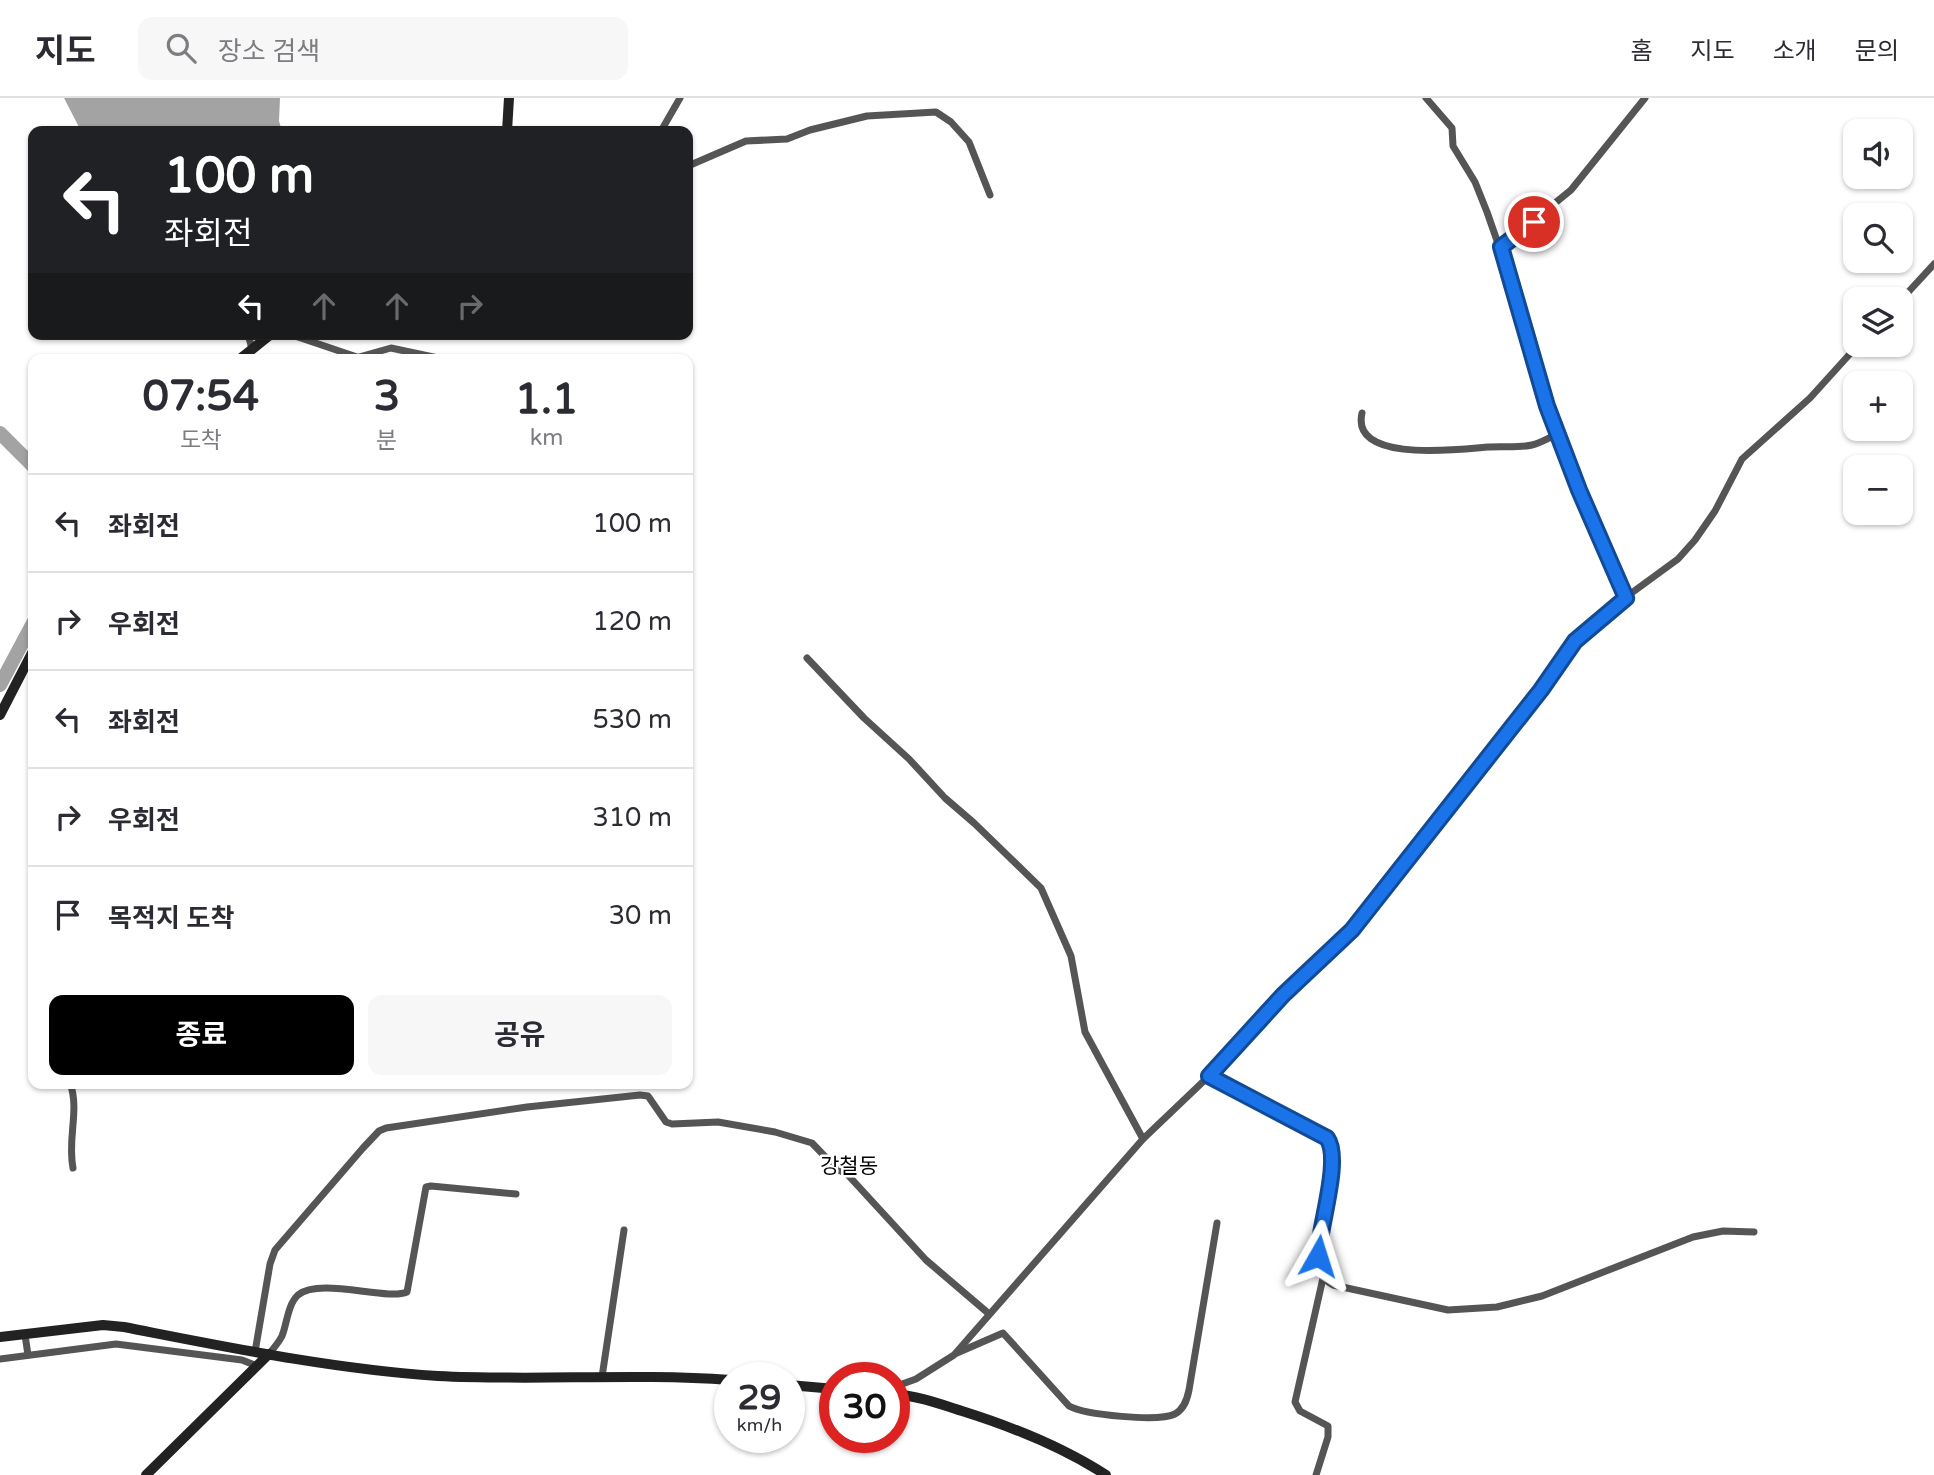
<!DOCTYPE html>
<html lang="ko">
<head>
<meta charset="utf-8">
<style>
	:root { --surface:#fff; --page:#f7f7f7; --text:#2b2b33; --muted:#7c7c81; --line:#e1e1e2; --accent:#000 }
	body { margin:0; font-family:"Varela Round","Noto Sans KR",sans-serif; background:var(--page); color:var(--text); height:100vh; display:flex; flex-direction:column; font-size:26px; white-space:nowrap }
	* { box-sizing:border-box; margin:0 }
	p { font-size:23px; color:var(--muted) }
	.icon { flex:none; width:38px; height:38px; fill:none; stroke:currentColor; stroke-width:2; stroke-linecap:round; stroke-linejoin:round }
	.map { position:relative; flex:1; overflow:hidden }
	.side { position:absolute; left:28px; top:256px; width:665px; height:735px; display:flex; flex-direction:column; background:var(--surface); border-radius:14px; box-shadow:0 2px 5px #0004 }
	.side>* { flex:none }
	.hud { position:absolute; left:28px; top:28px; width:665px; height:214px; border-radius:14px; box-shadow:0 2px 5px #0004; background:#202124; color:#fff; overflow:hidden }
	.tools { position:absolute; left:1843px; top:21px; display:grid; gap:14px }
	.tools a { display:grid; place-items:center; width:70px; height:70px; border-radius:14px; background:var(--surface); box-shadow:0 2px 5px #0004; font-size:35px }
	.speed { position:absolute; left:714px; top:1264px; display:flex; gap:14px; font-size:35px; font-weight:700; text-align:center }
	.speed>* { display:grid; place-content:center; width:91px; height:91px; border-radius:50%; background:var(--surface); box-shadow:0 2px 5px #0004; line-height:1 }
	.speed small { font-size:18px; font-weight:400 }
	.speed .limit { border:10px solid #d22; background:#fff; color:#111 }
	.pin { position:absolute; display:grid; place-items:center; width:60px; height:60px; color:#fff; margin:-30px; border:4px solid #fff; border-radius:50%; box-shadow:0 2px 7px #0007 }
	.me { position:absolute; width:77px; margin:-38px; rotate:6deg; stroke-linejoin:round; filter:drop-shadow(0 0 5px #0008) }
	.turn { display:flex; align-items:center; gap:24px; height:147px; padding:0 21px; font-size:32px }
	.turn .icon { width:91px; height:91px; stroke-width:2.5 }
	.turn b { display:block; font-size:49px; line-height:60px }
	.lanes { display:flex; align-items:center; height:66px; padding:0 21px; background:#0003; justify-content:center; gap:35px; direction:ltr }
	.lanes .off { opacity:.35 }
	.eta { display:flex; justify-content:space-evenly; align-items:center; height:119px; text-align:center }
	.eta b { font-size:42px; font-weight:700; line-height:49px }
	.cta { display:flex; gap:14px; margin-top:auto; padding:14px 21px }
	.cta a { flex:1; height:80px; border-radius:14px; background:var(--accent); color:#fff; font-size:28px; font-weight:700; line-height:80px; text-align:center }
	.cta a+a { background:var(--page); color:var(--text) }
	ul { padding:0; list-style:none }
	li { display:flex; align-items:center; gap:21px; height:98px; padding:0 21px; border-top:2px solid var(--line) }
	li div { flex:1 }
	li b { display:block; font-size:26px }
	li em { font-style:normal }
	header { display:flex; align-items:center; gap:42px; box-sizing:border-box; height:98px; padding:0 35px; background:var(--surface); border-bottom:2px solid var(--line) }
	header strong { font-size:33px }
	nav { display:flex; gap:38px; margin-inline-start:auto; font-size:24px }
	.search { width:490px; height:63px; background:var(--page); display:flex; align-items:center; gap:18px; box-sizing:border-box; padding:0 24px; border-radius:14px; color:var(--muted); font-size:26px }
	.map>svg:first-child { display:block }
</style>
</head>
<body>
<header>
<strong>지도</strong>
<div class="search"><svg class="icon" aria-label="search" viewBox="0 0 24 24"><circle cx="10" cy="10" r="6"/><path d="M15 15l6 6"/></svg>장소 검색</div>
<nav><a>홈</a><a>지도</a><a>소개</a><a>문의</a></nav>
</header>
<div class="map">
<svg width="1934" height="1377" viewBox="0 0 1934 1377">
	<rect width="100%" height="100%" fill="#fff"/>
	<path fill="#a3a3a3" d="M64,0H280L279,23L282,33H81Z"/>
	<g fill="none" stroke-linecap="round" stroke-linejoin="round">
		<g stroke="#a3a3a3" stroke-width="14">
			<path d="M0,335L33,368"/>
			<path d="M0,587L33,525"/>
		</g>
		<g stroke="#555" stroke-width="7">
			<path d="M1426,0L1452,30L1453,48L1475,84L1487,114L1516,197L1547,308L1579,392L1626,500"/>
			<path d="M661,33L680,0"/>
			<path d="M688,68L746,43L787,41L810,32L867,18L936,14L951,24L969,44L990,97"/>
			<path d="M32,112L33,114"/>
			<path d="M1501,149L1571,92L1645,0"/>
			<path d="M1900,203L1934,166"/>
			<path d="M248,236L252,251"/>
			<path d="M289,236L360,260"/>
			<path d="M359,259L391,250L438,260"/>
			<path d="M1362,315C1350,366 1462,351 1488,349C1502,348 1519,350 1532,347C1541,345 1550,339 1558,336"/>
			<path d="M807,560L864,620L909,661L945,700L974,725L1041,790L1071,858L1085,934L1143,1041"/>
			<path d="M1209,978L1327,1040C1353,1076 1288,1162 1333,1187L1448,1212L1497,1209L1542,1198L1693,1139L1723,1133L1754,1134"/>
			<path d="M70,985C80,1012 67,1041 73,1070"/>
			<path d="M25,1237L28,1257"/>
			<path d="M255,1254L270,1166L275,1152L363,1050L379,1033L386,1030L527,1009L640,997L648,998L666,1024L672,1026L718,1024L775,1034L812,1045L837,1071L847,1076L926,1162L988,1215"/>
			<path d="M957,1255L1003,1235L1069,1308C1085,1317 1158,1324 1175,1316C1184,1311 1187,1302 1189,1292L1217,1125"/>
			<path d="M269,1256C274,1250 279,1244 282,1238C287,1225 288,1206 298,1197C320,1179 387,1203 407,1194L426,1089L431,1088L516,1096"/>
			<path d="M0,1261L116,1246L242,1262L257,1268"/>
			<path d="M602,1279L624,1132"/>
			<path d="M894,1289L916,1281L954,1257L1143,1041L1209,978L1283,897L1352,832L1541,592L1575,543L1611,510L1678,461L1695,442L1715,413L1742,361L1810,300L1858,247"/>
			<path d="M1316,1377L1328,1339V1328L1300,1313L1295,1304L1323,1180"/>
		</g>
		<g stroke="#222" stroke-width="10">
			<path d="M507,33L509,0"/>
			<path d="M240,261L271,236"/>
			<path d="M0,617L33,553"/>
			<path d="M0,1239L103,1227L124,1229C227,1249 332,1271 438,1278C535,1283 633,1275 730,1282"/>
			<path d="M789,1287L835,1291"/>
			<path d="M894,1296C918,1298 940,1306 962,1313C1013,1329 1061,1348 1106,1377"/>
			<path d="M146,1377L269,1256"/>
		</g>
	</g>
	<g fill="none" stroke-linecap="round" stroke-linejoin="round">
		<defs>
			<path id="route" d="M1318,1158C1319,1129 1342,1061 1327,1040L1209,978L1283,897L1352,832L1541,592L1575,543L1626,500L1579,392L1547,308L1501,149L1534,124"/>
		</defs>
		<use href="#route" stroke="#114b97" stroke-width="18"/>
		<use href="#route" stroke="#1a73e8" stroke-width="12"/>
	</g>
	<g text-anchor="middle" stroke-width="5" stroke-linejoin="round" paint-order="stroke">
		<g font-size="21" fill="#000" stroke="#fff">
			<text x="849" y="1075">강철동</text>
		</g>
	</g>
</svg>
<div class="tools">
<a><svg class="icon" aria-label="sound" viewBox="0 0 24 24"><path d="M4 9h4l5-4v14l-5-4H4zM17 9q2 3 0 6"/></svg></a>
<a><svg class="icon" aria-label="search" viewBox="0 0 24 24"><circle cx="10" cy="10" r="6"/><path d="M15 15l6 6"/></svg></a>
<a><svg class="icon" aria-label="layers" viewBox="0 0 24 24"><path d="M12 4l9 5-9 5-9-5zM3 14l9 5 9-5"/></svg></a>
<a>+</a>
<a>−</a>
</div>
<div class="speed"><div>29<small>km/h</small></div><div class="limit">30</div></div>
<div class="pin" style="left:1534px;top:124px;background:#d93025"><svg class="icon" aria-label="arrive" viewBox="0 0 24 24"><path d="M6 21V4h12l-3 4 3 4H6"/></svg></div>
<svg class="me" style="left:1318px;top:1158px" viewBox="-20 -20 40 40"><path d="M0-17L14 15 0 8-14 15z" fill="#1a73e8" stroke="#fff" stroke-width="4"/></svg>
<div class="hud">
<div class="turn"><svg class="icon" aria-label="left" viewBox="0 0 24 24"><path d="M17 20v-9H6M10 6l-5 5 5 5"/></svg><div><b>100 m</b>좌회전</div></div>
<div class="lanes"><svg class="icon" aria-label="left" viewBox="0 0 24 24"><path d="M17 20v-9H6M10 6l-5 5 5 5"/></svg><svg class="icon off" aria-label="ahead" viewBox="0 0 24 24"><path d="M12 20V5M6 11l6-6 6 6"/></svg><svg class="icon off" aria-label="ahead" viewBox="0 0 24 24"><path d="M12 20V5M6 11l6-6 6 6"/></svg><svg class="icon off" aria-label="right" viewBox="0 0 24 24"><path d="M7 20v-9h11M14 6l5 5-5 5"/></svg></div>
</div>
<section class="side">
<div class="eta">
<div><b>07:54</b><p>도착</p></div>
<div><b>3</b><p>분</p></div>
<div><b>1.1</b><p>km</p></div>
</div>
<ul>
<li><svg class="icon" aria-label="left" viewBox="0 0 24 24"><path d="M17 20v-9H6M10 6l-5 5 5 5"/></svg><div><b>좌회전</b></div><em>100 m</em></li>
<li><svg class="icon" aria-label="right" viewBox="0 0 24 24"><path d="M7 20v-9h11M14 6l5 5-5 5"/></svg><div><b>우회전</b></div><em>120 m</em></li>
<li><svg class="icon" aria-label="left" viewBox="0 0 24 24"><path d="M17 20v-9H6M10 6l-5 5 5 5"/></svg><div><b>좌회전</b></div><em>530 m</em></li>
<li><svg class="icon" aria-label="right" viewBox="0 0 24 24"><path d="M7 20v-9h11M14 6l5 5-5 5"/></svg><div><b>우회전</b></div><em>310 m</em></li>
<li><svg class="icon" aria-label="arrive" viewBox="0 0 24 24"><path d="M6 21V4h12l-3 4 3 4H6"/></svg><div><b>목적지 도착</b></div><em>30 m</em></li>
</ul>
<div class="cta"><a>종료</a><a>공유</a></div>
</section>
</div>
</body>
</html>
